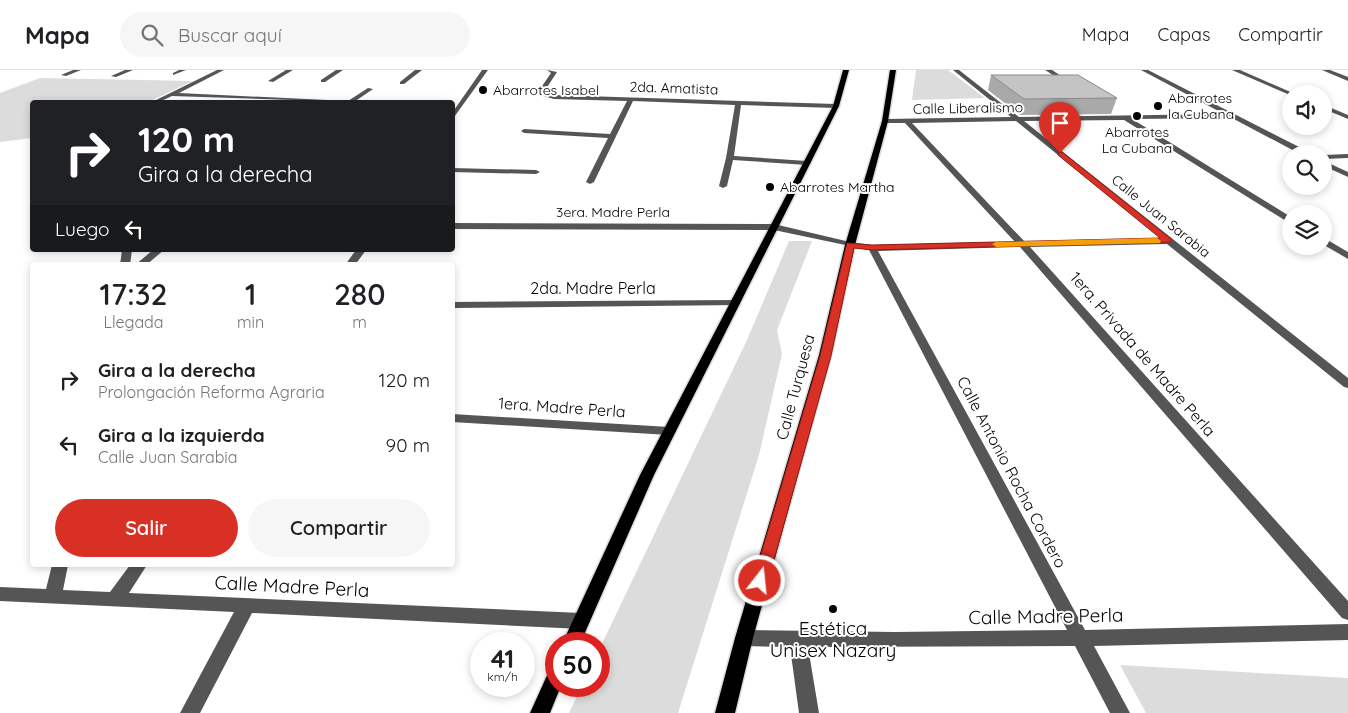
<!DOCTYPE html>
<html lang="es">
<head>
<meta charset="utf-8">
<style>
	:root { --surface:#fff; --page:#f6f6f6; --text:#202124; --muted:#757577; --line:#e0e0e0; --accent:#d93025 }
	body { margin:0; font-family:Quicksand,sans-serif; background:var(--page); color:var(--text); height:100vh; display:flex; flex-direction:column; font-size:19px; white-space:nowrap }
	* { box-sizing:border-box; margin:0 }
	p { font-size:16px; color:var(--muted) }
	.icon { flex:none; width:28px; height:28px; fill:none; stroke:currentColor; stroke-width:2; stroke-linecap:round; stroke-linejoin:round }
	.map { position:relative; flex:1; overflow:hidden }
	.sheet { position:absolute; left:30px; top:192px; width:425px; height:305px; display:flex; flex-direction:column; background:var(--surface); border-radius:5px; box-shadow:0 2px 8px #0003 }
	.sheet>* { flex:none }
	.hud { position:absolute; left:30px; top:30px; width:425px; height:152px; border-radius:5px; box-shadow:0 2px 8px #0003; background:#202124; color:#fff; overflow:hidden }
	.tools { position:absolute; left:1282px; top:15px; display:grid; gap:10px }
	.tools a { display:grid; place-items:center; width:50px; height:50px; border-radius:50%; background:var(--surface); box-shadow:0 2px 8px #0003; font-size:25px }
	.speed { position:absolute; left:470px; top:562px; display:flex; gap:10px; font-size:25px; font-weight:700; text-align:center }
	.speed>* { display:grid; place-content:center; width:65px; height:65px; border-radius:50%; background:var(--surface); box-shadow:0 2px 8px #0003; line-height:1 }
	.speed small { font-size:12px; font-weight:400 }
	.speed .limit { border:8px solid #d22; background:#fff; color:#111 }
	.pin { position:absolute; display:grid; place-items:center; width:42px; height:42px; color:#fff; margin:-51px -21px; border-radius:50% 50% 50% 0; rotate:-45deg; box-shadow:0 0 5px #0007 }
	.pin .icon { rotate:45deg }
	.me { position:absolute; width:55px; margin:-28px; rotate:16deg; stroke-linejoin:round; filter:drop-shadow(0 0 4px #0008) }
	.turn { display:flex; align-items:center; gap:18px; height:105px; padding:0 25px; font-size:22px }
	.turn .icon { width:65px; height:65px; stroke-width:2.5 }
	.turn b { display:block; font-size:35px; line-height:42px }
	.then { display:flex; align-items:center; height:48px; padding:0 25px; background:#0003; gap:10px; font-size:19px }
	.eta { display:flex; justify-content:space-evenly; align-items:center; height:85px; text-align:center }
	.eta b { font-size:30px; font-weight:600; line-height:35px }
	.primary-button { display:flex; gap:10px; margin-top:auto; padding:10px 25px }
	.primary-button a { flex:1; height:58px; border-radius:30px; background:var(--accent); color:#fff; font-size:20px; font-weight:600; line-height:58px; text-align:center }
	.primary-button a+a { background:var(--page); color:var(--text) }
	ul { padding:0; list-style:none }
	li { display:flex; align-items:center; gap:15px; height:65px; padding:0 25px }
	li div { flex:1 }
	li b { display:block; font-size:19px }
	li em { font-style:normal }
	header { display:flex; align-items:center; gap:30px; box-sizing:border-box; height:70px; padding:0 25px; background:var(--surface); border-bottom:1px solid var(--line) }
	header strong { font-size:24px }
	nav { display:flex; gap:28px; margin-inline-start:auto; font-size:18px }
	.search { width:350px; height:45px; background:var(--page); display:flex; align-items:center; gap:12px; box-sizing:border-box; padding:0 18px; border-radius:28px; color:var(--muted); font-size:19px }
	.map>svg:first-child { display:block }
</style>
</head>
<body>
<header>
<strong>Mapa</strong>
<div class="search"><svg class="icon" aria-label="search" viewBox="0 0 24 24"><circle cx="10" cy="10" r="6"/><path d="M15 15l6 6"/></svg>Buscar aquí</div>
<nav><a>Mapa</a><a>Capas</a><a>Compartir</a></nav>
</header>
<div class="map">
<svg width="1348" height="643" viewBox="0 0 1348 643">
	<rect width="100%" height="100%" fill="#fff"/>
	<g fill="#dcdcdc">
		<path d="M916,0H948L985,28L912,30Z"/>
		<path d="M40,8L193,11L148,32H32V68L0,72V23Z"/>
		<path d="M789,171H812L777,260L782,284L759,385L678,643H569L582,616H599V580L747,270Z"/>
		<path d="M1120,595L1348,608V643H1146Z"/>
	</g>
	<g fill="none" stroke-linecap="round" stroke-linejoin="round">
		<defs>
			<g id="major">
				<path d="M843,0H849L839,36L654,405L580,574H562L640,405L833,36Z"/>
				<path d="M890,0H896L888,51L855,175L831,285L753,568L735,643H715L735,568L819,285L845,175L882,51Z"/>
				<path d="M556,598V616H561L550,643H530L549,601Z"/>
			</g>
		</defs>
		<use href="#major" stroke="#dbdbdb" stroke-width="3"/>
		<g fill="#555" fill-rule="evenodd">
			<path d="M73,0H81L66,6L61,5Z"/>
			<path d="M125,0H133L116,7L111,6Z"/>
			<path d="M179,0H186L173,5V3Z"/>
			<path d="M217,0H224L179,23L348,31L368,18L373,19L354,32L172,26L159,32H152Z"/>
			<path d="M286,0H293L273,12L268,11Z"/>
			<path d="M336,0H343L325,12H321V10Z"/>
			<path d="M415,0H422L404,14H400V12Z"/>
			<path d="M482,0H488L452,50V43Z"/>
			<path d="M547,0L557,2L544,22L554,25L836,34L839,36L836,38L741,35L734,86L807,91L811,93L807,95L733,90L727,116L723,118L719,116L726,88L735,35L633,31L594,112L590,114L586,112L608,68L524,63L521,61L524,59L610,64L627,31L554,29L543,26L538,22L551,3Z"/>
			<path d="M953,0H959L1019,47L1224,44L1141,0H1148L1309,82L1310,84H1300L1232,48L1132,49L1291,147V154L1124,50L1024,51L1348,308V318L1344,317L1167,174L1030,177L1348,531V550L1342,548L1020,177L878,181L1085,560L1348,554V570L1094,576L1130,643H1110L1075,576L808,577L819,643H799L790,577L744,576L738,574L735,568L738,562L744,560L895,562L1067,560L869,180L774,160L452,159V153L774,154L850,172L872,175L1015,172L905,53H885L882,51L885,49L1011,47ZM1016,51L1161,168L1025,172L912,53Z"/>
			<path d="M1045,0H1052L1072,13L1067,14Z"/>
			<path d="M1232,0H1240L1295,24L1290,25Z"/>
			<path d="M1322,0H1330L1348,7V11Z"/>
			<path d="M1324,35L1348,45V49L1324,39Z"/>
			<path d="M1348,84V88L1324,89V85Z"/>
			<path d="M1324,91L1348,102V107L1324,96Z"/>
			<path d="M452,98L536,100L540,102L536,104L452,102Z"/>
			<path d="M1324,168L1348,182V189L1324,175Z"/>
			<path d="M122,180H132L130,195H120Z"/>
			<path d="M153,180H164L146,195H135Z"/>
			<path d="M356,180H366L355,195H345Z"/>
			<path d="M735,230L739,231L740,233L739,235L452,238V232Z"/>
			<path d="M452,344L669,357L674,358L676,361L674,364L669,365L452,352Z"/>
			<path d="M52,495H68L63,520L110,522L130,495H147L129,523L581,543L587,546L590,551L587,556L581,559L252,543L200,643H180L234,542L0,531V517L46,519Z"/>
		</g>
		<use href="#major" fill="#000" fill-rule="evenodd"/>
	</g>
	<path fill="#a9a9a9" d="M991,5L1117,28L1111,44L1020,45L988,20Z"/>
	<path fill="#c4c4c4" stroke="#898989" d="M991,5H1078L1117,28L1024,29Z"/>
	<path fill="#d93025" stroke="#8d1f18" d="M1058,82H1062L1171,169V172L872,180L854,178L831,286L768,511L766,516L760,518L755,516L753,511L820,286L847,173L872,175L1160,168L1058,85Z"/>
	<path fill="#f59e0b" d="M1157,168L1161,171L1160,173L996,177L992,174L996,172Z"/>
	<g fill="#000" stroke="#fff" stroke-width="2">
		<circle cx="483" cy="20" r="5"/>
		<circle cx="1158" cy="36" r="5"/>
		<circle cx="1137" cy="46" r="5"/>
		<circle cx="770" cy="117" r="5"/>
		<circle cx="833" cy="539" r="5"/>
	</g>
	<g text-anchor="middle" stroke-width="4" stroke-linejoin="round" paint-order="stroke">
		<g font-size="14" fill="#000" stroke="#fff">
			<text transform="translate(674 18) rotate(2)" y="5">2da. Amatista</text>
			<text transform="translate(968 38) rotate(-1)" y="5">Calle Liberalismo</text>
			<text x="613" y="147">3era. Madre Perla</text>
			<text transform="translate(1161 146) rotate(39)" y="5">Calle Juan Sarabia</text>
		</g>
		<g font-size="14" fill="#000" stroke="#fff" text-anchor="start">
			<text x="493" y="25">Abarrotes Isabel</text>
			<text x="1168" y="33">Abarrotes<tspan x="1168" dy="16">la Cubana</tspan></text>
			<text x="1137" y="67" text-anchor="middle">Abarrotes<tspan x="1137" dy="16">La Cubana</tspan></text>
			<text x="780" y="122">Abarrotes Martha</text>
		</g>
		<g font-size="16" fill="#000" stroke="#fff">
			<text x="593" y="224">2da. Madre Perla</text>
			<text transform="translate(1143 284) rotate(49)" y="6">1era. Privada de Madre Perla</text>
			<text transform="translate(795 317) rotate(-75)" y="6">Calle Turquesa</text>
			<text transform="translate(562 337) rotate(4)" y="6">1era. Madre Perla</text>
			<text transform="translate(1012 402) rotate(62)" y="6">Calle Antonio Rocha Cordero</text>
		</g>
		<g font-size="19" fill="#000" stroke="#fff">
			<text transform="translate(292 516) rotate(3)" y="7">Calle Madre Perla</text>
			<text transform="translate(1046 546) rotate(-1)" y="7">Calle Madre Perla</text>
		</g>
		<g font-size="19" fill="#000" stroke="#fff">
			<text x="833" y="565">Estética<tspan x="833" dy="22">Unisex Nazary</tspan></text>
		</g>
	</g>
</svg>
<div class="tools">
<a><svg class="icon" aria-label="sound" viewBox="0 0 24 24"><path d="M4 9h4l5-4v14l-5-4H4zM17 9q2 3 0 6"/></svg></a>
<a><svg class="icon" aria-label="search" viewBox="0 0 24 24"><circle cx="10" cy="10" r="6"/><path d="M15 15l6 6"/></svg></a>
<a><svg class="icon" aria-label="layers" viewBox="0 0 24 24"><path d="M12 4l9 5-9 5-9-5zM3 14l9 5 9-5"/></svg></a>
</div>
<div class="speed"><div>41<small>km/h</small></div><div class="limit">50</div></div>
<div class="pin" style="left:1060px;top:83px;background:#d93025"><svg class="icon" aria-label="arrive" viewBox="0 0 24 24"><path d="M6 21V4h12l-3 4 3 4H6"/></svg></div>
<svg class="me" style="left:760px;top:511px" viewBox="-20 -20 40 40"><circle r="17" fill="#d93025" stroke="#fff" stroke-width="3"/><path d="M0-11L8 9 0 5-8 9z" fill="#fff"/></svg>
<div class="hud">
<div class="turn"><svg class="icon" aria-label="right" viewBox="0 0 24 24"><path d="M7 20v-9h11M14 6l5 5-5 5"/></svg><div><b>120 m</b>Gira a la derecha</div></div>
<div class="then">Luego<svg class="icon" aria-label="left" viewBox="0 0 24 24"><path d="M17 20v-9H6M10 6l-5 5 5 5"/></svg></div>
</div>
<section class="sheet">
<div class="eta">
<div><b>17:32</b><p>Llegada</p></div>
<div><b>1</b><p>min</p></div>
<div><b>280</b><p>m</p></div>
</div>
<ul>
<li><svg class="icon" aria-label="right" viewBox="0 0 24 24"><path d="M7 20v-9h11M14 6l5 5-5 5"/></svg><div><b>Gira a la derecha</b><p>Prolongación Reforma Agraria</p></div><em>120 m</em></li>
<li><svg class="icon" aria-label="left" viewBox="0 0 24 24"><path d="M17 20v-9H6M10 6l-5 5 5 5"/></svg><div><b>Gira a la izquierda</b><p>Calle Juan Sarabia</p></div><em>90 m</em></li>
</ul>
<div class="primary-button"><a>Salir</a><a>Compartir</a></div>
</section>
</div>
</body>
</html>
